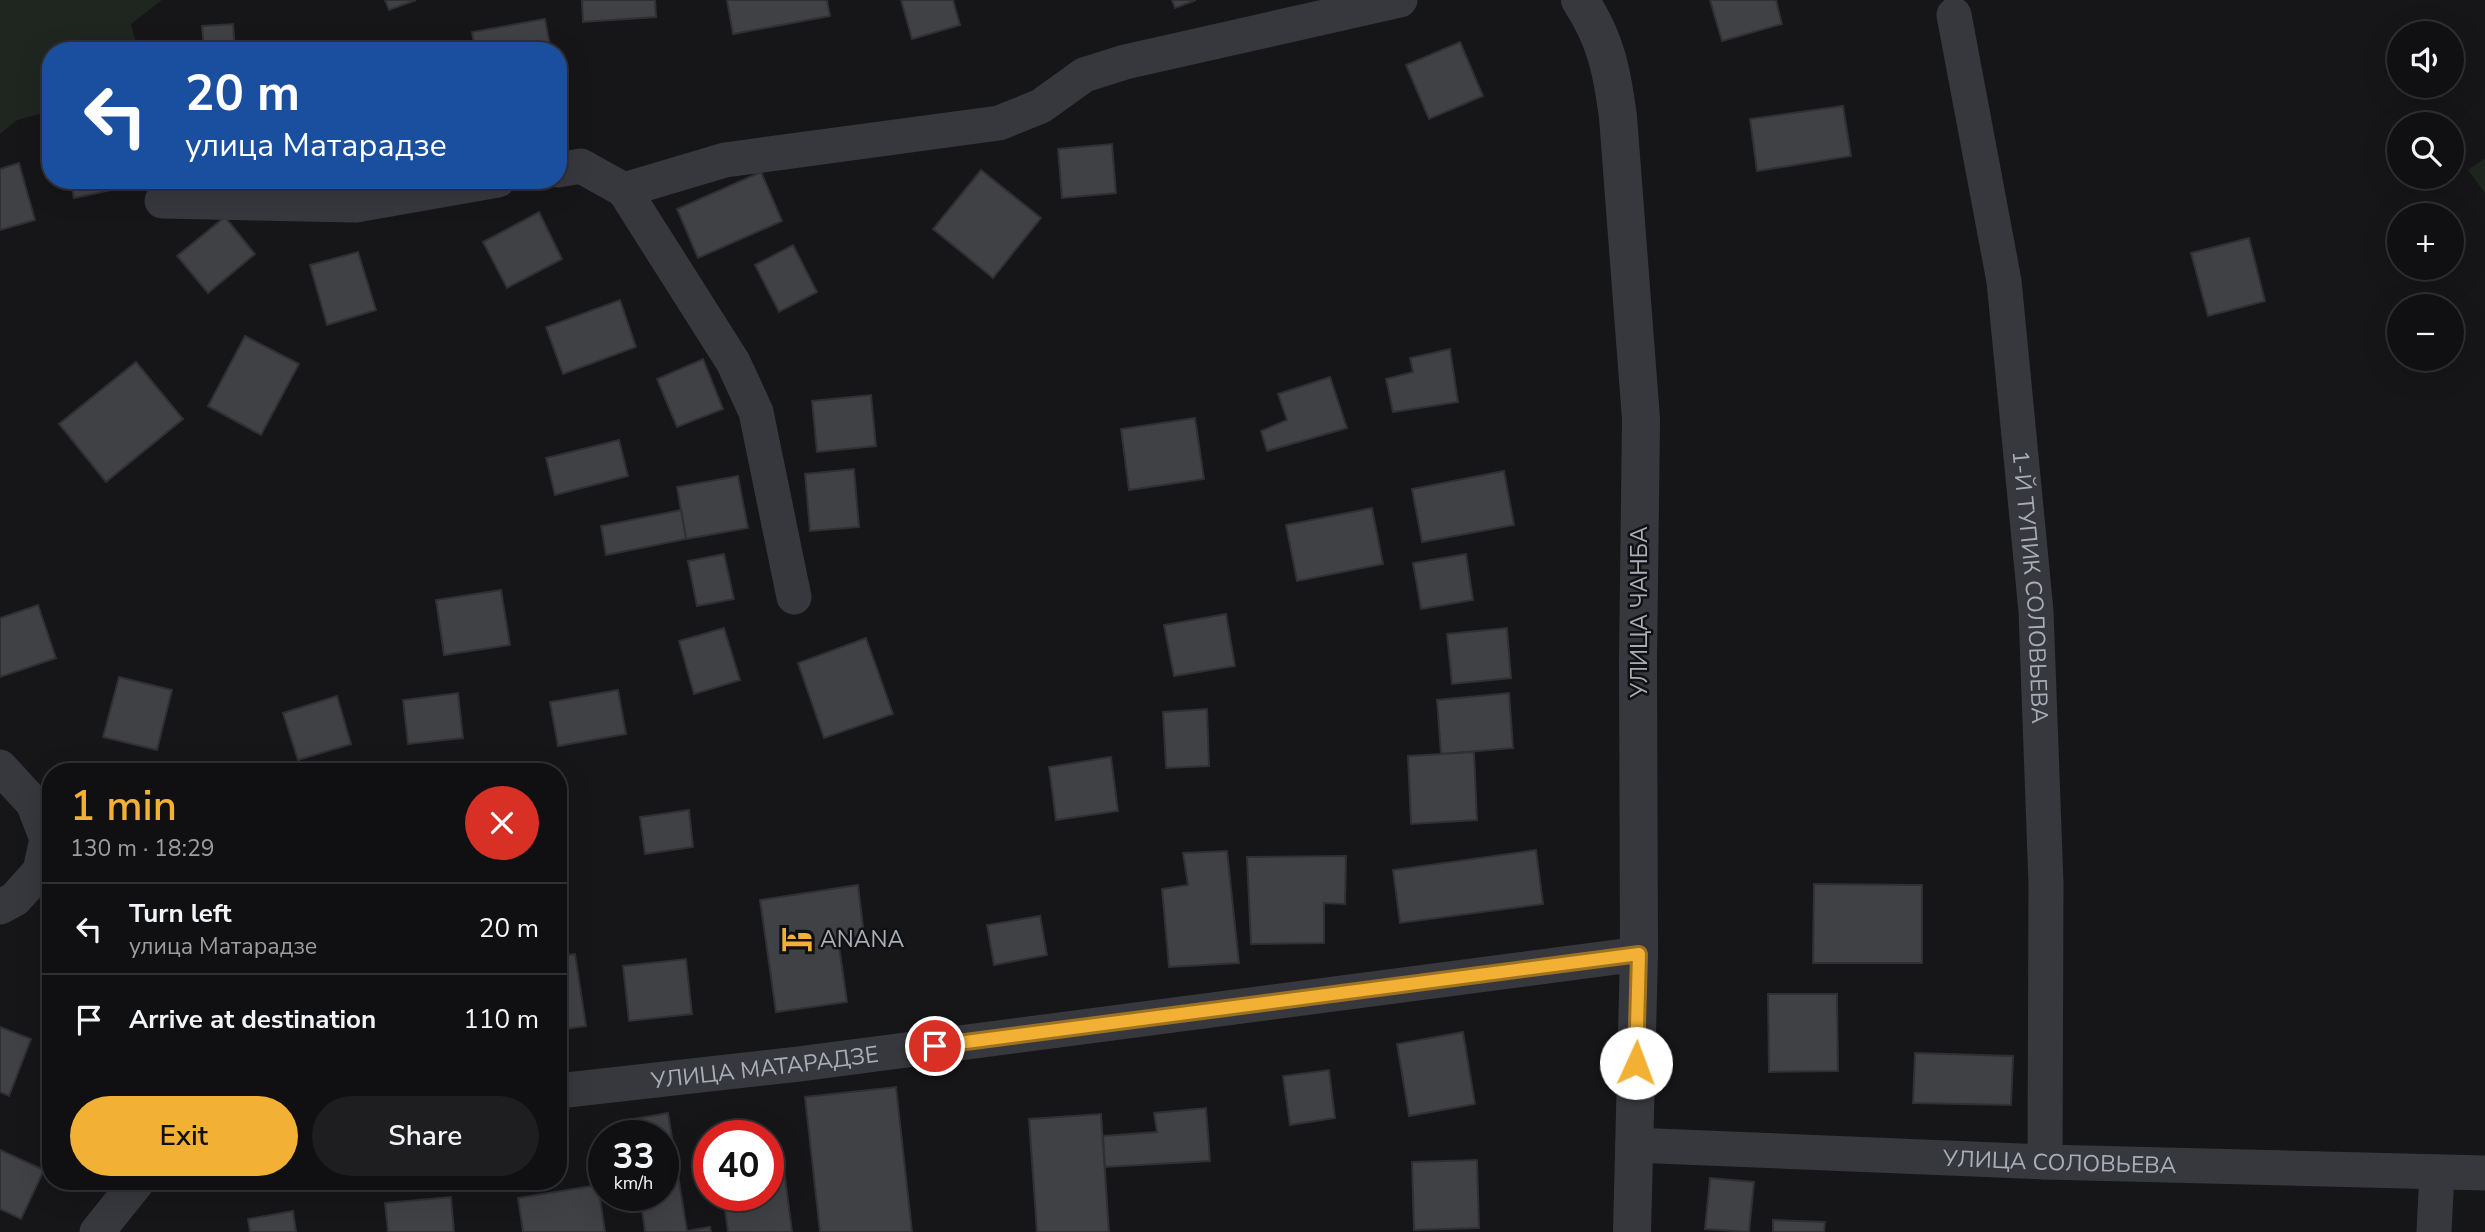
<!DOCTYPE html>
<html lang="en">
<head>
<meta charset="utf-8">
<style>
	:root { --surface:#101012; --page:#1e1e20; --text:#f1f3f6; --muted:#9c9d9f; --line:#303032; --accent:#f2b134 }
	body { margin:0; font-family:"Nunito Sans",sans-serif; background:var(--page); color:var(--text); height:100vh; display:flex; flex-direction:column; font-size:26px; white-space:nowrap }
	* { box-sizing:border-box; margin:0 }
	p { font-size:23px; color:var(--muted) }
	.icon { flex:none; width:38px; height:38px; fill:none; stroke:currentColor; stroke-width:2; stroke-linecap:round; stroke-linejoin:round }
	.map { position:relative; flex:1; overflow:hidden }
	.sheet { position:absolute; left:42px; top:763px; width:525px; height:427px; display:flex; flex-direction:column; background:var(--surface); border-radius:28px; box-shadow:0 7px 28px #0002,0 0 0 2px var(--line) }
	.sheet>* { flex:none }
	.top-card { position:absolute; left:42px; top:42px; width:525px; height:147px; border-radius:28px; box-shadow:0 7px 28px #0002,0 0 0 2px var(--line); background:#1a4fa0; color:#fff; overflow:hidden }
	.buttons { position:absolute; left:2387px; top:21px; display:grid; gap:14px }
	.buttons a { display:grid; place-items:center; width:77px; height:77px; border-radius:50%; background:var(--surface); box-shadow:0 7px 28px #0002,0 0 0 2px var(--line); font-size:35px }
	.speed { position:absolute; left:588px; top:1120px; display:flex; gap:14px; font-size:35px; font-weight:700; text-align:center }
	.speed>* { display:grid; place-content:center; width:91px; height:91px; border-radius:50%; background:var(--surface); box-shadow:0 7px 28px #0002,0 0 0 2px var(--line); line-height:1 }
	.speed small { font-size:18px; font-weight:400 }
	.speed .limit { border:10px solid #d22; background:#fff; color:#111 }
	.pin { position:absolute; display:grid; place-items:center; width:60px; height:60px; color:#fff; margin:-30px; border:4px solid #fff; border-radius:50%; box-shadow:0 2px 7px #0007 }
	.me { position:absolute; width:77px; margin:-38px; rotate:2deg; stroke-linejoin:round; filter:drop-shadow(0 0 5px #0008) }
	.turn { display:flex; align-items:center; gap:24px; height:147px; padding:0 28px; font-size:32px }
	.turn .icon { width:91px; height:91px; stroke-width:2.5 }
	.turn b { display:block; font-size:49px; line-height:60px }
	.round { display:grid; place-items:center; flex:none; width:74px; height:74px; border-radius:37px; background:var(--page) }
	.headline { display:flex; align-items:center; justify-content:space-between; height:119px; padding:0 28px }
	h1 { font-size:42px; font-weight:600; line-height:52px; color:var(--accent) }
	.button { display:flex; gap:14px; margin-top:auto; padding:14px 28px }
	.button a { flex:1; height:80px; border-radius:42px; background:var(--accent); color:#111; font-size:28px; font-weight:600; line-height:80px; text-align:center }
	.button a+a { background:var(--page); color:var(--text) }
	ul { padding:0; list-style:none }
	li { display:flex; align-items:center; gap:21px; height:91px; padding:0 28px; border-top:2px solid var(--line) }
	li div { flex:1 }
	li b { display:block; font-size:26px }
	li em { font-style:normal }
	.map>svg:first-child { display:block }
</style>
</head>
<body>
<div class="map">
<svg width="2485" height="1232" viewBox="0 0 2485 1232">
	<rect width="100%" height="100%" fill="#161618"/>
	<g fill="#1e261f">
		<path d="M0,0H162L131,24L138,51H51V111L17,120L0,134Z"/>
		<path d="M2485,158V193L2468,170Z"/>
	</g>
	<g fill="#404145" stroke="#303034" stroke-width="2">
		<path d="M385,0H416L389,10Z"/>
		<path d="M582,0H655L656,17L583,22Z"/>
		<path d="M727,0H827L830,16L733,34Z"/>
		<path d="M901,0H953L960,25L912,39Z"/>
		<path d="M1172,0H1196L1175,8Z"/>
		<path d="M1710,0H1776L1782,24L1722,41Z"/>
		<path d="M545,19L551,51H475L472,32Z"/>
		<path d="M233,24L235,51H204L202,26Z"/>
		<path d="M1460,42L1483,96L1429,119L1406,65Z"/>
		<path d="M362,47V51H320Z"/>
		<path d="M1843,106L1851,156L1757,171L1750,119Z"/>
		<path d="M1112,144L1116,193L1062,198L1058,149Z"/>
		<path d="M19,163L35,220L0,230V169Z"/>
		<path d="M981,170L1041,218L993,278L933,229Z"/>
		<path d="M761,172L782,221L698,258L677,209Z"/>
		<path d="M70,180H124L125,187L74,198Z"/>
		<path d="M539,212L562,259L507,288L483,242Z"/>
		<path d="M225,217L255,254L208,293L177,256Z"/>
		<path d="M2249,238L2265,301L2208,316L2191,253Z"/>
		<path d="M793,245L817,292L779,312L755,265Z"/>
		<path d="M358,252L376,310L327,325L310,265Z"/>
		<path d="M620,300L636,347L563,374L546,327Z"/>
		<path d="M245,336L299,364L261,435L208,406Z"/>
		<path d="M1450,349L1458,402L1393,412L1386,379L1413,372L1410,358Z"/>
		<path d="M703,359L723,409L677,427L657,379Z"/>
		<path d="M136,362L183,419L106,482L59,424Z"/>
		<path d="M1330,377L1347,428L1267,451L1261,431L1287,420L1278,394Z"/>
		<path d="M871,395L876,446L817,452L812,401Z"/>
		<path d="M1195,418L1204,479L1129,490L1121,429Z"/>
		<path d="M619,440L628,476L555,495L546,458Z"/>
		<path d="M854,469L859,527L810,531L805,474Z"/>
		<path d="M1504,471L1514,525L1422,542L1412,489Z"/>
		<path d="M738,476L748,528L686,539L677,487Z"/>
		<path d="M1372,508L1383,564L1297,581L1286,525Z"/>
		<path d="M681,510L686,539L606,555L601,526Z"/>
		<path d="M724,554L734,599L697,606L688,561Z"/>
		<path d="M1466,554L1473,600L1421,609L1413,563Z"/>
		<path d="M501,590L510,645L444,655L436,600Z"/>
		<path d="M38,605L56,658L0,677V618Z"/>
		<path d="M1226,614L1235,666L1174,676L1164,625Z"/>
		<path d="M724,628L740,680L694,694L679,641Z"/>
		<path d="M1507,628L1511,678L1452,684L1447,634Z"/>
		<path d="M866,638L893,714L824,738L798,663Z"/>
		<path d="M119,677L172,690L157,750L103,737Z"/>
		<path d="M618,690L626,734L558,746L550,702Z"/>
		<path d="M458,693L463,738L408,744L403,700Z"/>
		<path d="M1509,693L1513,748L1441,754L1437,700Z"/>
		<path d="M337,696L351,744L298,760L283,713Z"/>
		<path d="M1207,709L1209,766L1166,768L1163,712Z"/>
		<path d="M1474,752L1477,820L1411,824L1408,756Z"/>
		<path d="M1111,757L1118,811L1056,820L1049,767Z"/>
		<path d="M689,810L693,847L645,854L640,817Z"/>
		<path d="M1536,850L1543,904L1400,923L1393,870Z"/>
		<path d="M1227,851L1239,963L1169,967L1162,889L1188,885L1183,853Z"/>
		<path d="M1346,856L1345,904L1324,903V943L1251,944L1247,857Z"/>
		<path d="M1814,884L1922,885V963H1813Z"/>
		<path d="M858,885L864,935L838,939L847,1002L776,1012L760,900Z"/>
		<path d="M1040,916L1047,955L994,965L987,925Z"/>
		<path d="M575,954L586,1026L558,1030V956Z"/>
		<path d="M686,959L692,1014L629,1021L623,966Z"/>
		<path d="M1768,994H1837L1838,1071L1769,1072Z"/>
		<path d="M0,1027L31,1039L9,1096L0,1092Z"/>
		<path d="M1463,1032L1475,1104L1409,1116L1397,1044Z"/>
		<path d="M1915,1053L2013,1056L2011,1105L1913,1103Z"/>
		<path d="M1329,1070L1335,1118L1290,1125L1283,1076Z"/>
		<path d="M896,1087L912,1232H820L805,1097Z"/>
		<path d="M1206,1108L1210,1161L1105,1167L1103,1136L1157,1132L1154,1113Z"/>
		<path d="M668,1113L687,1231L710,1227L711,1232H645L640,1195H663V1136H630L628,1120Z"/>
		<path d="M1101,1114L1109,1232H1037L1029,1119Z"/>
		<path d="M781,1146L792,1232H728L723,1195H768V1147Z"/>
		<path d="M0,1150L44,1170L21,1219L0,1209Z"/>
		<path d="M1477,1160L1479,1228L1414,1230L1412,1162Z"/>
		<path d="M1710,1178L1754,1182L1749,1232L1705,1229Z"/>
		<path d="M598,1185L605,1232H523L518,1198Z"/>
		<path d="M451,1197L454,1232H388L385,1203Z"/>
		<path d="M293,1211L296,1232H250L248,1219Z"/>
		<path d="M1773,1220L1825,1222L1824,1232H1773Z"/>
	</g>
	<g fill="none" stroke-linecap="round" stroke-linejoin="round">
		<g stroke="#37383d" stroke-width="35">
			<path id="s1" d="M1954,15L2004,281L2036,611L2046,884L2045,1162"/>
			<path d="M558,170L581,166L624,190L733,362L756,412L794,597"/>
			<path d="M624,190L725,160L999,123L1041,106L1084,75L1125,62L1400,0"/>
			<path d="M162,201L356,205L498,180"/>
			<path d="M0,767L33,803L47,839L40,871L15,899L0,907"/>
			<path id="s2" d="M558,1091L799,1064L1639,954"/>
			<path id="s3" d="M1633,1145L2045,1162L2485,1173"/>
			<path d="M97,1232L138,1181"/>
			<path d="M2434,1232L2437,1172"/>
		</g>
		<path stroke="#37383d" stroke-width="38" d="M1580,0C1606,40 1612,71 1618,117L1641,419L1638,661L1639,954L1632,1232"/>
	</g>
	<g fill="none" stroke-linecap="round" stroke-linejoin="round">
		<defs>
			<path id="route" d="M935,1046L1639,954L1636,1063"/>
		</defs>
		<use href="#route" stroke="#9d7322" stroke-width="18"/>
		<use href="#route" stroke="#f2b134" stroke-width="12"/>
	</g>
	<defs>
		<symbol id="hotel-bare" viewBox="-9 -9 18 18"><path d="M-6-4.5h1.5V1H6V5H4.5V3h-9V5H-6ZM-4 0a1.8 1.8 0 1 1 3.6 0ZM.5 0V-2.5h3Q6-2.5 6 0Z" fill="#f2b134" stroke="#111113" stroke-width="2.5" paint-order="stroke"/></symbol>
	</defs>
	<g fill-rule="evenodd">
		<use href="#hotel-bare" x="775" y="917" width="44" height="44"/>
	</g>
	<g text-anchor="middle" stroke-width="5" stroke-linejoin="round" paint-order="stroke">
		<g font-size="23" fill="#a8adb8" stroke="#111113">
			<text dy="8" stroke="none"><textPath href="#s1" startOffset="578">1-Й ТУПИК СОЛОВЬЕВА</textPath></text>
			<text transform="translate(1639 612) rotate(-90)" y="8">УЛИЦА ЧАНБА</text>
			<text dy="8" stroke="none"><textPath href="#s2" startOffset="208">УЛИЦА МАТАРАДЗЕ</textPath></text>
			<text dy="8" stroke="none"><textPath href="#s3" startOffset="427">УЛИЦА СОЛОВЬЕВА</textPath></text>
		</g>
		<g font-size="23" fill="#a8adb8" stroke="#111113" text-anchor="start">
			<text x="820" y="947">ANANA</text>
		</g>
	</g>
</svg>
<div class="buttons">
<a><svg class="icon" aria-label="sound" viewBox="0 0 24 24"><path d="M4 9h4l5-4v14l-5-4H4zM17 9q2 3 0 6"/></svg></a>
<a><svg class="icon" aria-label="search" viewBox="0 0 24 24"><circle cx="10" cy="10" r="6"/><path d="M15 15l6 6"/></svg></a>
<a>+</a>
<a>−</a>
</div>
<div class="speed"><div>33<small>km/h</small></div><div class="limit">40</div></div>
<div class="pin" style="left:935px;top:1046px;background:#d93025"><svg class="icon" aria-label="arrive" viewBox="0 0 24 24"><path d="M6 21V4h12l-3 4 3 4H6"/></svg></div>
<svg class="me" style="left:1636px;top:1063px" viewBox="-20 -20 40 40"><circle r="19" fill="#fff"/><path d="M0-13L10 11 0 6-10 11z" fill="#f2b134"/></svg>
<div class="top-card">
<div class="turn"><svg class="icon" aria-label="left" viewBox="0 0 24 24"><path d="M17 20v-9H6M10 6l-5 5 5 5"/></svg><div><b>20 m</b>улица Матарадзе</div></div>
</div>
<section class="sheet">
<div class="headline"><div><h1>1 min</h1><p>130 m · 18:29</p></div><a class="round" style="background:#d93025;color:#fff"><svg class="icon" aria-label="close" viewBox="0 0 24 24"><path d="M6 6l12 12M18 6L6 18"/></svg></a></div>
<ul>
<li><svg class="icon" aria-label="left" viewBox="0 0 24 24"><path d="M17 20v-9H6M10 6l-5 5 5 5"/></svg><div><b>Turn left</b><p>улица Матарадзе</p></div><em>20 m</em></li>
<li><svg class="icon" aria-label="arrive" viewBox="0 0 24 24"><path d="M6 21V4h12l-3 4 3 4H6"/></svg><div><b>Arrive at destination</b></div><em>110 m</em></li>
</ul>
<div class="button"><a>Exit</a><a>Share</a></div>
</section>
</div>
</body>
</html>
